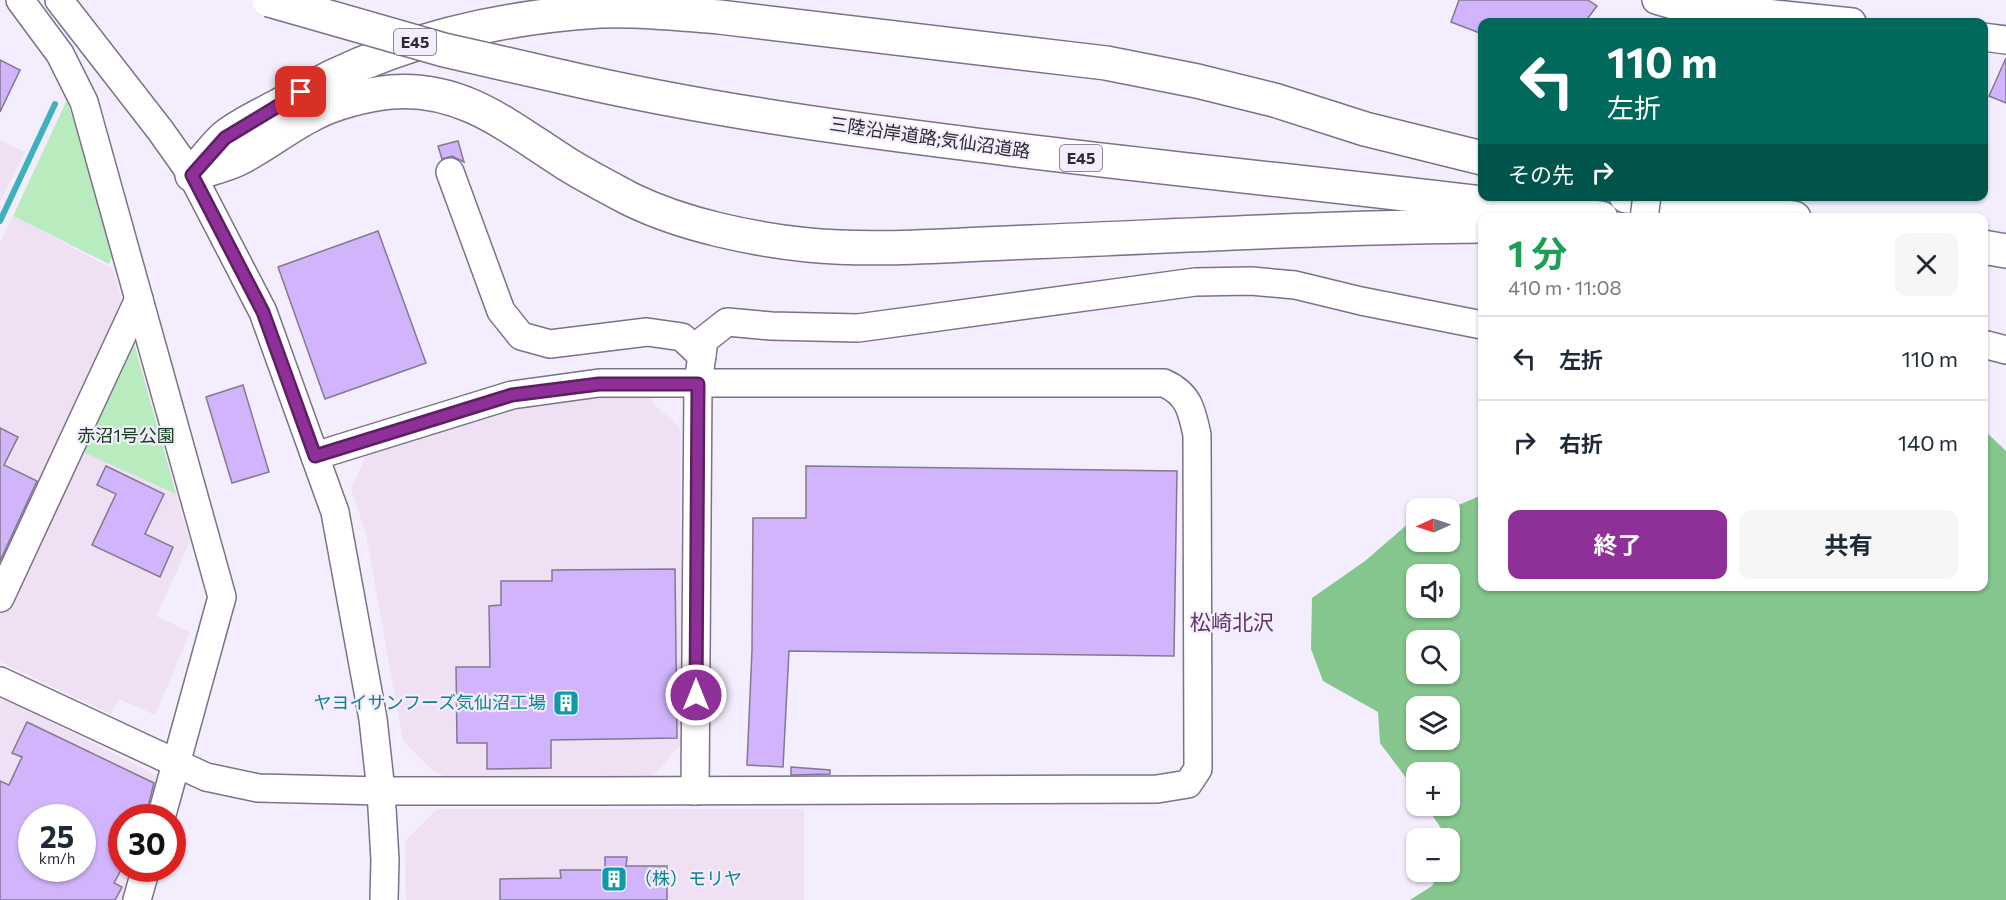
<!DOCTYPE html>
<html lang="ja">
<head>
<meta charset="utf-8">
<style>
	:root { --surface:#fff; --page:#f6f6f7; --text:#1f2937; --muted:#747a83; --line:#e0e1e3; --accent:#8f3099 }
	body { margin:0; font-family:Commissioner,"Noto Sans JP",sans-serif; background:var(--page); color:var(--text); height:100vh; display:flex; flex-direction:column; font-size:22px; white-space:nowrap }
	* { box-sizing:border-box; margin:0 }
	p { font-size:20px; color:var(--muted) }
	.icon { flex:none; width:33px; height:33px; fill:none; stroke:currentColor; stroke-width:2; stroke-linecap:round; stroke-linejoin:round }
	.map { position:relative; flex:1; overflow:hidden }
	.drawer { position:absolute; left:1478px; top:213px; width:510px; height:378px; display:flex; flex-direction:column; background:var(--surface); border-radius:12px; box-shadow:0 2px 4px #0004 }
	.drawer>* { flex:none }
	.top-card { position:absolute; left:1478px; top:18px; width:510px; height:183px; border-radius:12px; box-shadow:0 2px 4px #0004; background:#00695c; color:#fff; overflow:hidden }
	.needle { width:39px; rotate:267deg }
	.fabs { position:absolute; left:1406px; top:498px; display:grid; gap:12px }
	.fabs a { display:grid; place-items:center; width:54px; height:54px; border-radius:12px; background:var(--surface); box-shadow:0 2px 4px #0004; font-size:30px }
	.speed { position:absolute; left:18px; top:804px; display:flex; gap:12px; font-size:30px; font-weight:700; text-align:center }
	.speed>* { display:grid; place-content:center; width:78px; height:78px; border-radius:50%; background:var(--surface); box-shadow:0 2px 4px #0004; line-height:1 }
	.speed small { font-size:15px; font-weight:400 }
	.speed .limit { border:9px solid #d22; background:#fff; color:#111 }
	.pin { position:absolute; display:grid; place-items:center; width:51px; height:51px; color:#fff; margin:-26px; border-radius:12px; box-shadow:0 3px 9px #0006 }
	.me { position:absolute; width:66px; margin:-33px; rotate:0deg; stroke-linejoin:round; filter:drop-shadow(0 0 4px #0008) }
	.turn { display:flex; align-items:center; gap:21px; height:126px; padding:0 30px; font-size:27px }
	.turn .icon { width:78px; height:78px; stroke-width:2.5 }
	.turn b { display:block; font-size:42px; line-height:51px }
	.then { display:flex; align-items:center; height:57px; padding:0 30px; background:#0003; gap:12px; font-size:22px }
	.round { display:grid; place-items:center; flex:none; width:63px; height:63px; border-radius:12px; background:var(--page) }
	.headline { display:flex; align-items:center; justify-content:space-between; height:102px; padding:0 30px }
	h1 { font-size:36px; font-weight:700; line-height:45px; color:#1e9e55 }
	.cta { display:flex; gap:12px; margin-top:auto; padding:12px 30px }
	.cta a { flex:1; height:69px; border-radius:12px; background:var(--accent); color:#fff; font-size:24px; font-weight:700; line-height:69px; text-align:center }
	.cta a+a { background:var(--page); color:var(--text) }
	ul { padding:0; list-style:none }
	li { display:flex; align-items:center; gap:18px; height:84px; padding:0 30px; border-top:2px solid var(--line) }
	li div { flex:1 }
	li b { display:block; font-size:22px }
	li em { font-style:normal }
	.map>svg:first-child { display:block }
</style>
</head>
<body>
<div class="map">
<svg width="2006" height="900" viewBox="0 0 2006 900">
	<rect width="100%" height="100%" fill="#f3edfd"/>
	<g fill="#efe0f3" fill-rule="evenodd">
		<path d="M0,140L25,152L0,202Z"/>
		<path d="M13,216L113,269L190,542L156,616L190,632L155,715L119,699L111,714L0,662V243Z"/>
		<path d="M617,394L650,395L653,403L680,428L682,743L653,776L445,777L431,769L403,741L366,534L351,489L367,454L530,406Z"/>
		<path d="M0,696L164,779L150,817L122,818V868L132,869L121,900H0ZM32,818H82V868H32Z"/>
		<path d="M437,809H804V900H406L405,841Z"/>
	</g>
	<g fill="#b8ecbe">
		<path d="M67,100L115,249L109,264L13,216Z"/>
		<path d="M134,343L176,494L83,452Z"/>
	</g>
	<path fill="#85c58e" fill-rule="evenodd" d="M1983,429L2006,451V900H1410L1432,886L1440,872H1449V854L1453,846L1426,806H1449V772H1416V791L1380,743L1378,712L1323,681L1311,649L1312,598L1365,561L1409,523L1416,520V542H1449V509L1482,495V586H1983ZM1416,574H1449V608H1416ZM1449,640V674H1416V640ZM1416,706H1449V740H1416Z"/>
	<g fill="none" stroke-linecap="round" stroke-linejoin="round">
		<path stroke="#3db1bd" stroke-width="6" d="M0,221L55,104"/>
	</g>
	<g fill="#d1b4fb" stroke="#827991" stroke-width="1.5" fill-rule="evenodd">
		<path d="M1459,0H1588L1597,6L1585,22H1482V34L1451,22Z"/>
		<path d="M2006,58V103L1989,96Z"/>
		<path d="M0,60L20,70L0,112Z"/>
		<path d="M458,141L464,162L452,156L442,159L438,146Z"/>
		<path d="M378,231L426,363L325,399L278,267Z"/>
		<path d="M243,385L269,472L232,483L206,397Z"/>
		<path d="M0,428L18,437L4,465L37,481L0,561Z"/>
		<path d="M106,466L164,494L145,534L173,547L160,577L92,545L116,494L97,485Z"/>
		<path d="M806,466L1177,471L1174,656L789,651L783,767L747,765L752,650L753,518H806Z"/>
		<path d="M675,569L677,738L551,740V768L487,769V743H457L456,667H490L489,606L501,605V581H552V570Z"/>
		<path d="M27,722L154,783L145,818H122V868L114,883L122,887L115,900H0V781L9,785L22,757L12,753ZM32,818H82V868H32Z"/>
		<path d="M791,767L830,770V774L791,775Z"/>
		<path d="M605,857H627L626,866H667V900H500V879L561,878L560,870H605Z"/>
	</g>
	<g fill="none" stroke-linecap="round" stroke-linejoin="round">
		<defs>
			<g id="minor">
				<path d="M20,0L60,54L84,102L222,597L161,818"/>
				<path d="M59,0L160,130L192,175L263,312L335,512L373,719L381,791L385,860L384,900"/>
				<path d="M1656,0L1673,5L1766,13L1852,22"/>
				<path d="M1983,37L2006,40"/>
				<path d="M450,172L501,311L521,336L550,344L647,332L682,337L702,356"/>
				<path d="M1983,344L2006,350"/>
				<path d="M0,598L139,299"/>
				<path d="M0,681L206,777L258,788L381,791H596L1157,789L1188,784L1198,769L1197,435C1192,411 1189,394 1164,383H599L512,395L315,456"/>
				<path d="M695,791L698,384L704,340L727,322L771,326L858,328L1195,282L1251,281L1295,285L1361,301L1482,325"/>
				<path d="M137,900L146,868"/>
			</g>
			<g id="highway">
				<path d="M563,77C697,108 833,127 969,144C1179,171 1391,190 1601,218"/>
				<path d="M193,174C208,169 224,166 238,159C264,146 287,127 313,114C333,103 368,94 391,92C463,86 510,128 567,164C588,177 611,189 632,200C684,225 751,239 808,245C882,252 957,244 1030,242C1181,236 1331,227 1482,226"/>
				<path d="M192,175C202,163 213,148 225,137C241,124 262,115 280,105C379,45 486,18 600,11C640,9 680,14 719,17L1106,63L1197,81L1274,100L1365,129L1482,158"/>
				<path d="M1626,196L1794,218"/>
				<path d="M1983,247L2006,251"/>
			</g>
		</defs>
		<use href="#minor" stroke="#7b7189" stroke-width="30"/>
		<use href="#highway" stroke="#7b7189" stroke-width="36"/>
		<use href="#minor" stroke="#fff" stroke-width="27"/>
		<use href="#highway" stroke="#fff" stroke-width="33"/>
		<defs>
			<path id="minor-bridge" d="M1644,218L1647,196"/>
			<path id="highway-bridge" d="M269,0L444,50L563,77"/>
		</defs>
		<use href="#minor-bridge" stroke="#7b7189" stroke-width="30" stroke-linecap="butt"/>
		<use href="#highway-bridge" stroke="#7b7189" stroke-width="36" stroke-linecap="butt"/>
		<use href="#minor-bridge" stroke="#fff" stroke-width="27"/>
		<use href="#highway-bridge" stroke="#fff" stroke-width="33"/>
	</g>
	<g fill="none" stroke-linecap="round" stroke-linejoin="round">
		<defs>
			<path id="route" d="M301,92L225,138L192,175L263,312L315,456L512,395L599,384H698L696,695"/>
		</defs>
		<use href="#route" stroke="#5d1f63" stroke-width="15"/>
		<use href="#route" stroke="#8f3099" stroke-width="10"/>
	</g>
	<defs>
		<symbol id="building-square" viewBox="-11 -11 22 22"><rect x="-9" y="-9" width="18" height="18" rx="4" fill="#0f9aa8" stroke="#f3edfd"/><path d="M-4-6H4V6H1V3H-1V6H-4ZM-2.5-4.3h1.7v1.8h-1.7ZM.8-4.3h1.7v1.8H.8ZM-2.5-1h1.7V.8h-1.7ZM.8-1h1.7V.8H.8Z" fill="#fff"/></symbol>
	</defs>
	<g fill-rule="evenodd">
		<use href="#building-square" x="551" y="688" width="30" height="30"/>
		<use href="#building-square" x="599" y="864" width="30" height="30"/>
	</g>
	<g text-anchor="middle" stroke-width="4.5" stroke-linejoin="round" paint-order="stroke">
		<g fill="#f3edfd" stroke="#686470" stroke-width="1.5">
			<rect x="394" y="29" width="42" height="26" rx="4.5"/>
			<rect x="1060" y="145" width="42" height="26" rx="4.5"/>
		</g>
		<g font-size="16" font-weight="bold" fill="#2d2933">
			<text x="415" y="48">E45</text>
			<text x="1081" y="164">E45</text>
		</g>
		<g font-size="18" fill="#2d2933" stroke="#f3edfd">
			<text transform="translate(930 138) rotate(8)" y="6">三陸沿岸道路;気仙沼道路</text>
		</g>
		<g font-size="18" fill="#13421d" stroke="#f3edfd">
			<text x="126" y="442">赤沼1号公園</text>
		</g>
		<g font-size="18" fill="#0d838f" stroke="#f3edfd" text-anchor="end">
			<text x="546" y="709">ヤヨイサンフーズ気仙沼工場</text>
			<text x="634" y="885" text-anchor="start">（株）モリヤ</text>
		</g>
		<g font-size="21" fill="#613265" stroke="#f3edfd">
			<text x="1232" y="630">松崎北沢</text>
		</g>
	</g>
</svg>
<div class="fabs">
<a><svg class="needle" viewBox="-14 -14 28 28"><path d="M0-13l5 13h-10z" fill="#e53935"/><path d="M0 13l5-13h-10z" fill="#747a83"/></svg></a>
<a><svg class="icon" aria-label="sound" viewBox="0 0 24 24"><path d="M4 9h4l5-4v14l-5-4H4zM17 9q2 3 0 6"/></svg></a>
<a><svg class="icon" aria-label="search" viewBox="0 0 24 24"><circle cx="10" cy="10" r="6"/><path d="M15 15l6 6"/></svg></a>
<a><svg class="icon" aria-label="layers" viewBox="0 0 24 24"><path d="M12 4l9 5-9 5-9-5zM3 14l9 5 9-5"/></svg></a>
<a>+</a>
<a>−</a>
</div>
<div class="speed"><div>25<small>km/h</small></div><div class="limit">30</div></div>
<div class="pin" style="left:301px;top:92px;background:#d93025"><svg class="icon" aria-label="arrive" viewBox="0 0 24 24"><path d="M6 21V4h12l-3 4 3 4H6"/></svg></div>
<svg class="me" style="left:696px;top:695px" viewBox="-20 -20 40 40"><circle r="17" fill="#8f3099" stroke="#fff" stroke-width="3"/><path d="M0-11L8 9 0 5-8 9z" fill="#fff"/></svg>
<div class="top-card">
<div class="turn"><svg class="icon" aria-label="left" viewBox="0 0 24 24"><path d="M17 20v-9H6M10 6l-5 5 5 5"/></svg><div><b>110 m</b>左折</div></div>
<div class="then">その先<svg class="icon" aria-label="right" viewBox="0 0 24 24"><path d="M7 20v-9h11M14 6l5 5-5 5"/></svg></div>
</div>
<section class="drawer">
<div class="headline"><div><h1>1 分</h1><p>410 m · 11:08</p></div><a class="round"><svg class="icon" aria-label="close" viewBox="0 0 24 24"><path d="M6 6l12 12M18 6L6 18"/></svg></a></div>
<ul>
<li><svg class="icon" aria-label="left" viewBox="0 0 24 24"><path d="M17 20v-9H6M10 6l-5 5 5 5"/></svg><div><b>左折</b></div><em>110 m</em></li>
<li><svg class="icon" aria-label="right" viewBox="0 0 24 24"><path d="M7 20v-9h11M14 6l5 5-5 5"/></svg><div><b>右折</b></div><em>140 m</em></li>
</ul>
<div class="cta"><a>終了</a><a>共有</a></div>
</section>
</div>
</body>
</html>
